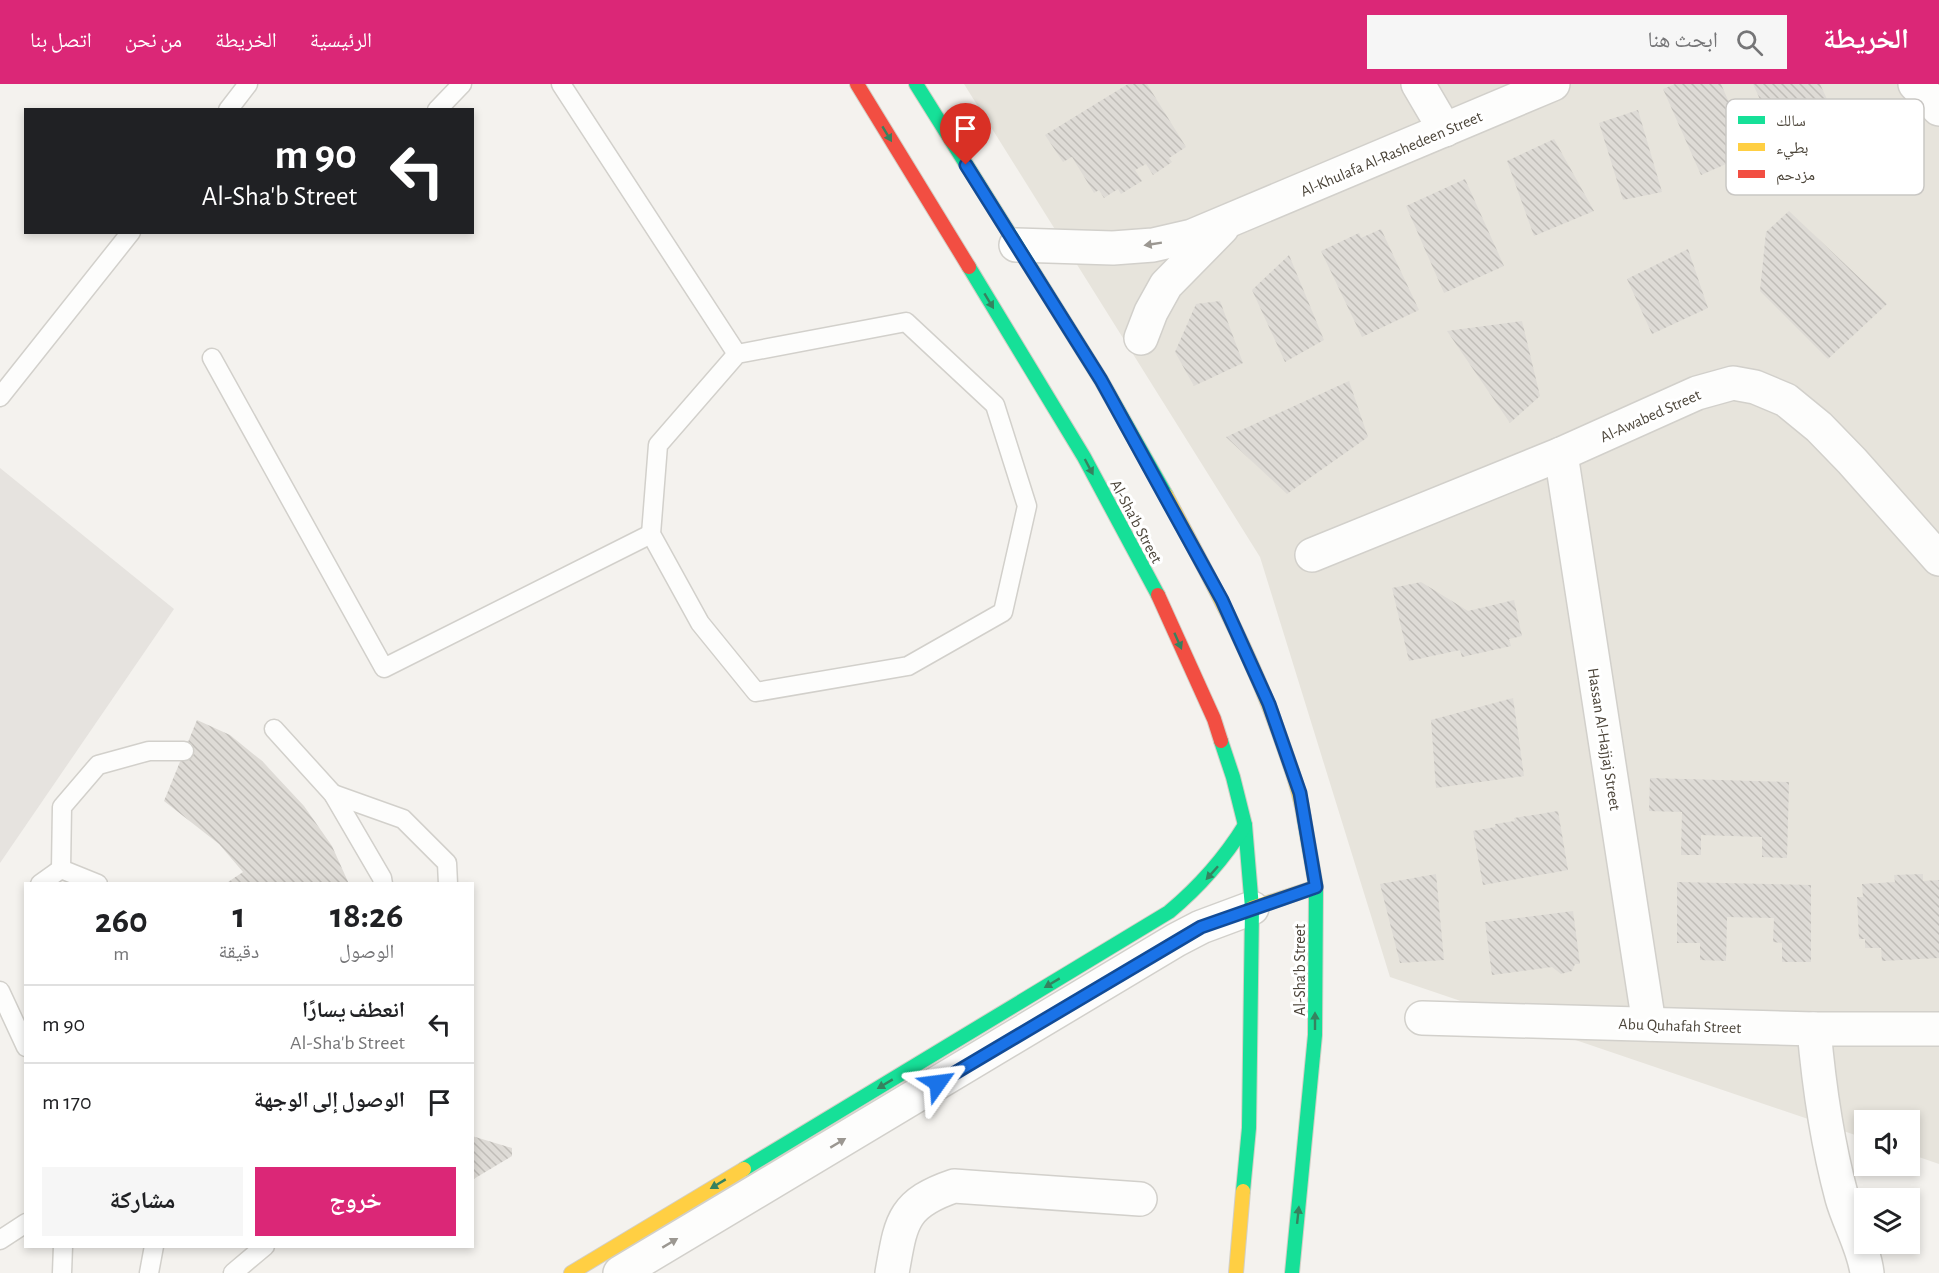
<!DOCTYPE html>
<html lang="ar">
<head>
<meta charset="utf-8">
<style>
	:root { --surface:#fff; --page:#f6f6f6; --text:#202124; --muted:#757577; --line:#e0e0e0; --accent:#db2777 }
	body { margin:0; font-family:"Alegreya Sans","Noto Naskh Arabic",sans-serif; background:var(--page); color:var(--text); direction:rtl; height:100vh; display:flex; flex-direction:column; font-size:22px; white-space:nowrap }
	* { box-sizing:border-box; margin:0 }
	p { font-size:20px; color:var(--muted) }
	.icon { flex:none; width:33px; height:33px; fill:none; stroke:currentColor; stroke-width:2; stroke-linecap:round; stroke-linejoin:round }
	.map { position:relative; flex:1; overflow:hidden; direction:ltr }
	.drawer { position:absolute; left:24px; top:798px; width:450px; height:366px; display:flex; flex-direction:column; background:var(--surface); border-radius:0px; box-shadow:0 3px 9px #0003; direction:rtl }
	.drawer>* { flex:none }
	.top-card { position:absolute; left:24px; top:24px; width:450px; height:126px; border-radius:0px; box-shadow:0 3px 9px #0003; direction:rtl; background:#202124; color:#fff; overflow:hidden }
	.tools { position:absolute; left:1854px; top:1026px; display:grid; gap:12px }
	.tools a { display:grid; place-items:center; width:66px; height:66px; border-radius:0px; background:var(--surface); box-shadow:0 3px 9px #0003; font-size:30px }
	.pin { position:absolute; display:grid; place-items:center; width:51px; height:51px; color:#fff; margin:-62px -26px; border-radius:50% 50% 50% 0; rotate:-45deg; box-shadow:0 0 6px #0007 }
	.pin .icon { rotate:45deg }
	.me { position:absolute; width:66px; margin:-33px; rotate:59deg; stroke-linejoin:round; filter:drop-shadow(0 0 4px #0008) }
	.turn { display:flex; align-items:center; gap:21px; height:126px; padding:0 18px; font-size:27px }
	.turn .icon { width:78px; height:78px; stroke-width:2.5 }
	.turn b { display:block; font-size:42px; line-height:51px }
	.eta { display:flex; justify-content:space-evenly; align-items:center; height:102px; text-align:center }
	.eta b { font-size:36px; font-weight:700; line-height:42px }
	.primary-button { display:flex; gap:12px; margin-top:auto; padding:12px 18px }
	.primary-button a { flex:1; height:69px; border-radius:0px; background:var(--accent); color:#fff; font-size:24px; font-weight:700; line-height:69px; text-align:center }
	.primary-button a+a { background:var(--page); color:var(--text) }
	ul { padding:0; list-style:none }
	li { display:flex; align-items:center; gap:18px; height:78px; padding:0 18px; border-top:2px solid var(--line) }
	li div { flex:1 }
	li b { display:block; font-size:22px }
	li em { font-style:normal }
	header { display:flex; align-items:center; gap:36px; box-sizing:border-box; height:84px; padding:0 30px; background:var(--accent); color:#fff }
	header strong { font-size:28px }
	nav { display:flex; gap:33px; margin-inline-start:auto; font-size:21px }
	.search { width:420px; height:54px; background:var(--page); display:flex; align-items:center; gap:15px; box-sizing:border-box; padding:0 21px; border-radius:0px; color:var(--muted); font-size:22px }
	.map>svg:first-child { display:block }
</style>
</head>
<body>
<header>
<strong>الخريطة</strong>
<div class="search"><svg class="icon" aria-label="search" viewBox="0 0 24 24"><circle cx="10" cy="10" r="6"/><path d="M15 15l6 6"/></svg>ابحث هنا</div>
<nav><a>الرئيسية</a><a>الخريطة</a><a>من نحن</a><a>اتصل بنا</a></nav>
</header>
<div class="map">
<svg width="1939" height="1189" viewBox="0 0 1939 1189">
	<defs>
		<pattern id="building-back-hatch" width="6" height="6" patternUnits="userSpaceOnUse" patternTransform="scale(1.5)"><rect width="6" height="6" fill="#dedbd6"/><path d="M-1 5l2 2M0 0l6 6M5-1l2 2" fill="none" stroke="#c0bdb8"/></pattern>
	</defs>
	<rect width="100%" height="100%" fill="#f4f2ee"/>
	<path fill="#e7e4dc" d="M964,0H1939V1080L1910,1070V1036H1864V1054L1390,893L1260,473Z"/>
	<path fill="#e6e3df" d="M0,384L174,525L0,779Z"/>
	<g fill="url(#building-back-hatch)">
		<path d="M1128,0H1147L1186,63L1169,74L1172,78L1153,91L1146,80L1135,86L1142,97L1121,110L1118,105L1104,114L1099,106L1094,109L1072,73L1063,78L1045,51Z"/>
		<path d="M1675,0H1721L1751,69L1701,91L1663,5Z"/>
		<path d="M1753,0H1820L1838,39L1782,64Z"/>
		<path d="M1638,26L1662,108L1623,116L1599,39Z"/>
		<path d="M1554,55L1594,127L1534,152L1507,77Z"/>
		<path d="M1465,95L1504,182L1444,209L1406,122Z"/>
		<path d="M1789,127L1887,220L1828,275L1760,207L1766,148Z"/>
		<path d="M1381,145L1419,226L1362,253L1321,167L1359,149L1361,154Z"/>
		<path d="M1688,165L1708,224L1652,250L1627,195Z"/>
		<path d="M1289,171L1324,256L1285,278L1252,206Z"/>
		<path d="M1220,217L1243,279L1194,302L1175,268L1196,220Z"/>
		<path d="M1522,237L1540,312L1510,339L1447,247Z"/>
		<path d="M1349,297L1368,353L1287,410L1226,353Z"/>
		<path d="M1421,498L1468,527L1514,516L1522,552L1509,555L1511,562L1462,573L1460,566L1409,577L1392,504Z"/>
		<path d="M1513,614L1524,692L1436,704L1431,636Z"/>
		<path d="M197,636L230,651L262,677L304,722L332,762L349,800H225L243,788L219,760L164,717Z"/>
		<path d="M1650,694L1789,698L1787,774L1762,773V753L1701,751V771H1681L1682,728L1649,727Z"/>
		<path d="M1558,727L1568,786L1483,801L1473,747L1495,743V740L1515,737L1514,734Z"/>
		<path d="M1436,790L1444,876L1400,879L1380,800Z"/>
		<path d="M1923,790V797L1939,796V874L1882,877L1881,864H1865V855H1859L1857,813H1863L1862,800L1895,798L1894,791Z"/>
		<path d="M1677,798L1811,801V878H1782V859L1773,858L1774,834L1727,833L1726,877L1700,876V859H1677Z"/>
		<path d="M1573,827L1580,880H1575L1572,887L1561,890L1552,883L1492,891L1485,838Z"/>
		<path d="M472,1052L512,1064V1072L472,1096Z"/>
	</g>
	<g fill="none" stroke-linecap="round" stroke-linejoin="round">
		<defs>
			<g id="lane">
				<path d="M561,0L737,270"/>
				<path d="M228,26L248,0"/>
				<path d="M437,26L462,0"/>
				<path d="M906,238L995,321L1027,422L1003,528L908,582L756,608L700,539L651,450L658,361L737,270Z"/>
				<path d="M212,274L384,584L651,450"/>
				<path d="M0,313L131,148"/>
				<path d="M274,645L333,710L382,794L383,800"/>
				<path d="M333,710L403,735L447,779L448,800"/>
				<path d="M61,785L62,723L98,681L149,667H184"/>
				<path d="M40,800L61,785L98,800"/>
				<path d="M0,907L26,963"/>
				<path d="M0,1156L26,1139"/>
				<path d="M62,1189L63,1162"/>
				<path d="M149,1189L154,1162"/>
				<path d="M233,1189L265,1162"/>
			</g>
			<g id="street">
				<path d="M1418,0L1445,46"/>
				<path d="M1915,0L1939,25"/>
				<path d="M1016,161L1113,164L1153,161L1192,152L1553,0"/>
				<path d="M1141,254L1151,228L1166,201L1222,144"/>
				<path d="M1561,370L1649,940"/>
				<path d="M1312,471L1561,370L1697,309L1733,299L1755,303L1786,316L1819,343L1852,377L1939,475"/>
				<path d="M1422,934L1814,945H1939"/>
				<path d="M1814,945C1819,1003 1827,1058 1842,1114C1849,1139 1864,1164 1867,1189"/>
				<path d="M620,1189L1176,856L1201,843L1252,824"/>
				<path d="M892,1189C901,1139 901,1120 954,1102L1140,1115"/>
			</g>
			<g id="fast">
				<path d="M916,0L1101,296L1166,411"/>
				<path d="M969,183L1084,373L1158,511"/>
				<path d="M1221,657L1233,693L1245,741L1252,824L1249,1044L1243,1107"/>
				<path d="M744,1085L1169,828C1199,803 1224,775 1245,741"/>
				<path d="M1292,1189L1315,951L1316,803L1304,734"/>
			</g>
			<g id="slow">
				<path d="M1166,411C1208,491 1252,570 1281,655C1290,681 1300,707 1304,734"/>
				<path d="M1252,824L1316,803"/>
				<path d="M571,1189L744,1085"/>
				<path d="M1236,1189L1243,1107"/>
			</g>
			<g id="jam">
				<path d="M857,0L969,183"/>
				<path d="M1158,511L1214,635L1221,657"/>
			</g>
		</defs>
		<use href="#lane" stroke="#d2d0cb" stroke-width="21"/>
		<use href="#street" stroke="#d2d0cb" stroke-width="36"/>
		<use href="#fast" stroke="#d3cfc5" stroke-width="16"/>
		<use href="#slow" stroke="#d3cfc5" stroke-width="16"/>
		<use href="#jam" stroke="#d3cfc5" stroke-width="16"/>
		<use href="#lane" stroke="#fdfdfc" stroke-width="18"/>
		<use href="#street" stroke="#fdfdfc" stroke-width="33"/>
		<use href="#fast" stroke="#16e098" stroke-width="14"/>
		<use href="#slow" stroke="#ffcf43" stroke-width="14"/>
		<use href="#jam" stroke="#f24e42" stroke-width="14"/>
	</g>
	<defs><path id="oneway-solid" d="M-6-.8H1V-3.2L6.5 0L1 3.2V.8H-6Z" transform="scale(1.5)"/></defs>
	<g fill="#36825f">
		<use href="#oneway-solid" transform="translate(887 50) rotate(59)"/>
		<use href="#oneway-solid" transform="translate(989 217) rotate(59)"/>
		<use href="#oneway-solid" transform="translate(1089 383) rotate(62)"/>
		<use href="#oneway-solid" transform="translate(1178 557) rotate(66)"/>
		<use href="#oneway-solid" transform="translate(1212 789) rotate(132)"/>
		<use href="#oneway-solid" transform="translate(1052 899) rotate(149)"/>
		<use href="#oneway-solid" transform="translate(1315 937) rotate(-90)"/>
		<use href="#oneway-solid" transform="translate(885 1000) rotate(149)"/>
		<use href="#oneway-solid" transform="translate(718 1100) rotate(149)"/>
		<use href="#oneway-solid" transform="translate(1298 1131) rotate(-84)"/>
	</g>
	<g fill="#9b9791">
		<use href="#oneway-solid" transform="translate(1153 160) rotate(171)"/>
		<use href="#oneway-solid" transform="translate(838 1059) rotate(-31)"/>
		<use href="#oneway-solid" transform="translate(670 1159) rotate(-31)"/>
	</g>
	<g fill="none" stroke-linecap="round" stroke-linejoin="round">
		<defs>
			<path id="route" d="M938,999L1201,843L1316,803L1300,709L1269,620L1222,516L1101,296L966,81"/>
		</defs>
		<use href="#route" stroke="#114b97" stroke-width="15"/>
		<use href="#route" stroke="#1a73e8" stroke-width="10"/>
	</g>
	<g text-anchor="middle" stroke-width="6" stroke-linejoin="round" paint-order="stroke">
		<g font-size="16" fill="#4b4439" stroke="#fff">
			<text transform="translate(1391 69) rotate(-23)" y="6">Al-Khulafa Al-Rashedeen Street</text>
			<text transform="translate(1650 331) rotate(-24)" y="6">Al-Awabed Street</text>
			<text transform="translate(1137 437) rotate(62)" y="6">Al-Sha'b Street</text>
			<text transform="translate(1605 655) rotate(81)" y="6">Hassan Al-Hajjaj Street</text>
			<text transform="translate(1299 886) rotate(-90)" y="6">Al-Sha'b Street</text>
			<text transform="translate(1680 941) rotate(2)" y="6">Abu Quhafah Street</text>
		</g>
	</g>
	<rect x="1726" y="15" width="198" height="96" rx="9" fill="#fff" stroke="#c9c7c4" stroke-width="1.5"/>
	<rect x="1738" y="32" width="27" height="8" fill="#16e098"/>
	<rect x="1738" y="59" width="27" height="8" fill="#ffcf43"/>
	<rect x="1738" y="86" width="27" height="8" fill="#f24e42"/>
	<g font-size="16" fill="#4b4439">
		<text x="1776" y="42">سالك</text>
		<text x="1776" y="69">بطيء</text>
		<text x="1776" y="96">مزدحم</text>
	</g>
</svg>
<div class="tools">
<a><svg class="icon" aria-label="sound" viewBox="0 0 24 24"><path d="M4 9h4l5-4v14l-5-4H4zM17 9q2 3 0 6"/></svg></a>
<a><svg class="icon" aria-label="layers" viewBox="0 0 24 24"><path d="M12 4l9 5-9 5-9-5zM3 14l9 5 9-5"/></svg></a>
</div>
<div class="pin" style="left:966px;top:81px;background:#d93025"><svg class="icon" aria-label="arrive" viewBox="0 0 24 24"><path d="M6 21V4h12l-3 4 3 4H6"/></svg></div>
<svg class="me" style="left:938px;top:999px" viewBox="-20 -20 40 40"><path d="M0-17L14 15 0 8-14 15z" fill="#1a73e8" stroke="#fff" stroke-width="4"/></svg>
<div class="top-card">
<div class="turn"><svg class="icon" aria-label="left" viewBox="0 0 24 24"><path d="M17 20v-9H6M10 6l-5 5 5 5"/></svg><div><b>90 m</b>Al-Sha'b Street</div></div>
</div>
<section class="drawer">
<div class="eta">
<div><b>18:26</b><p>الوصول</p></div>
<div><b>1</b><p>دقيقة</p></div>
<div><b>260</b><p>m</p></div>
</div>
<ul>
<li><svg class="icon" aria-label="left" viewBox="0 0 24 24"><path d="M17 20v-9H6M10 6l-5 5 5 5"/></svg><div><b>انعطف يسارًا</b><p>Al-Sha'b Street</p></div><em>90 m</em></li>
<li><svg class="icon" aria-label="arrive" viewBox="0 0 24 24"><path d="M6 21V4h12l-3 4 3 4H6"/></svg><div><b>الوصول إلى الوجهة</b></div><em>170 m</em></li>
</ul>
<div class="primary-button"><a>خروج</a><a>مشاركة</a></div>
</section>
</div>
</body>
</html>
